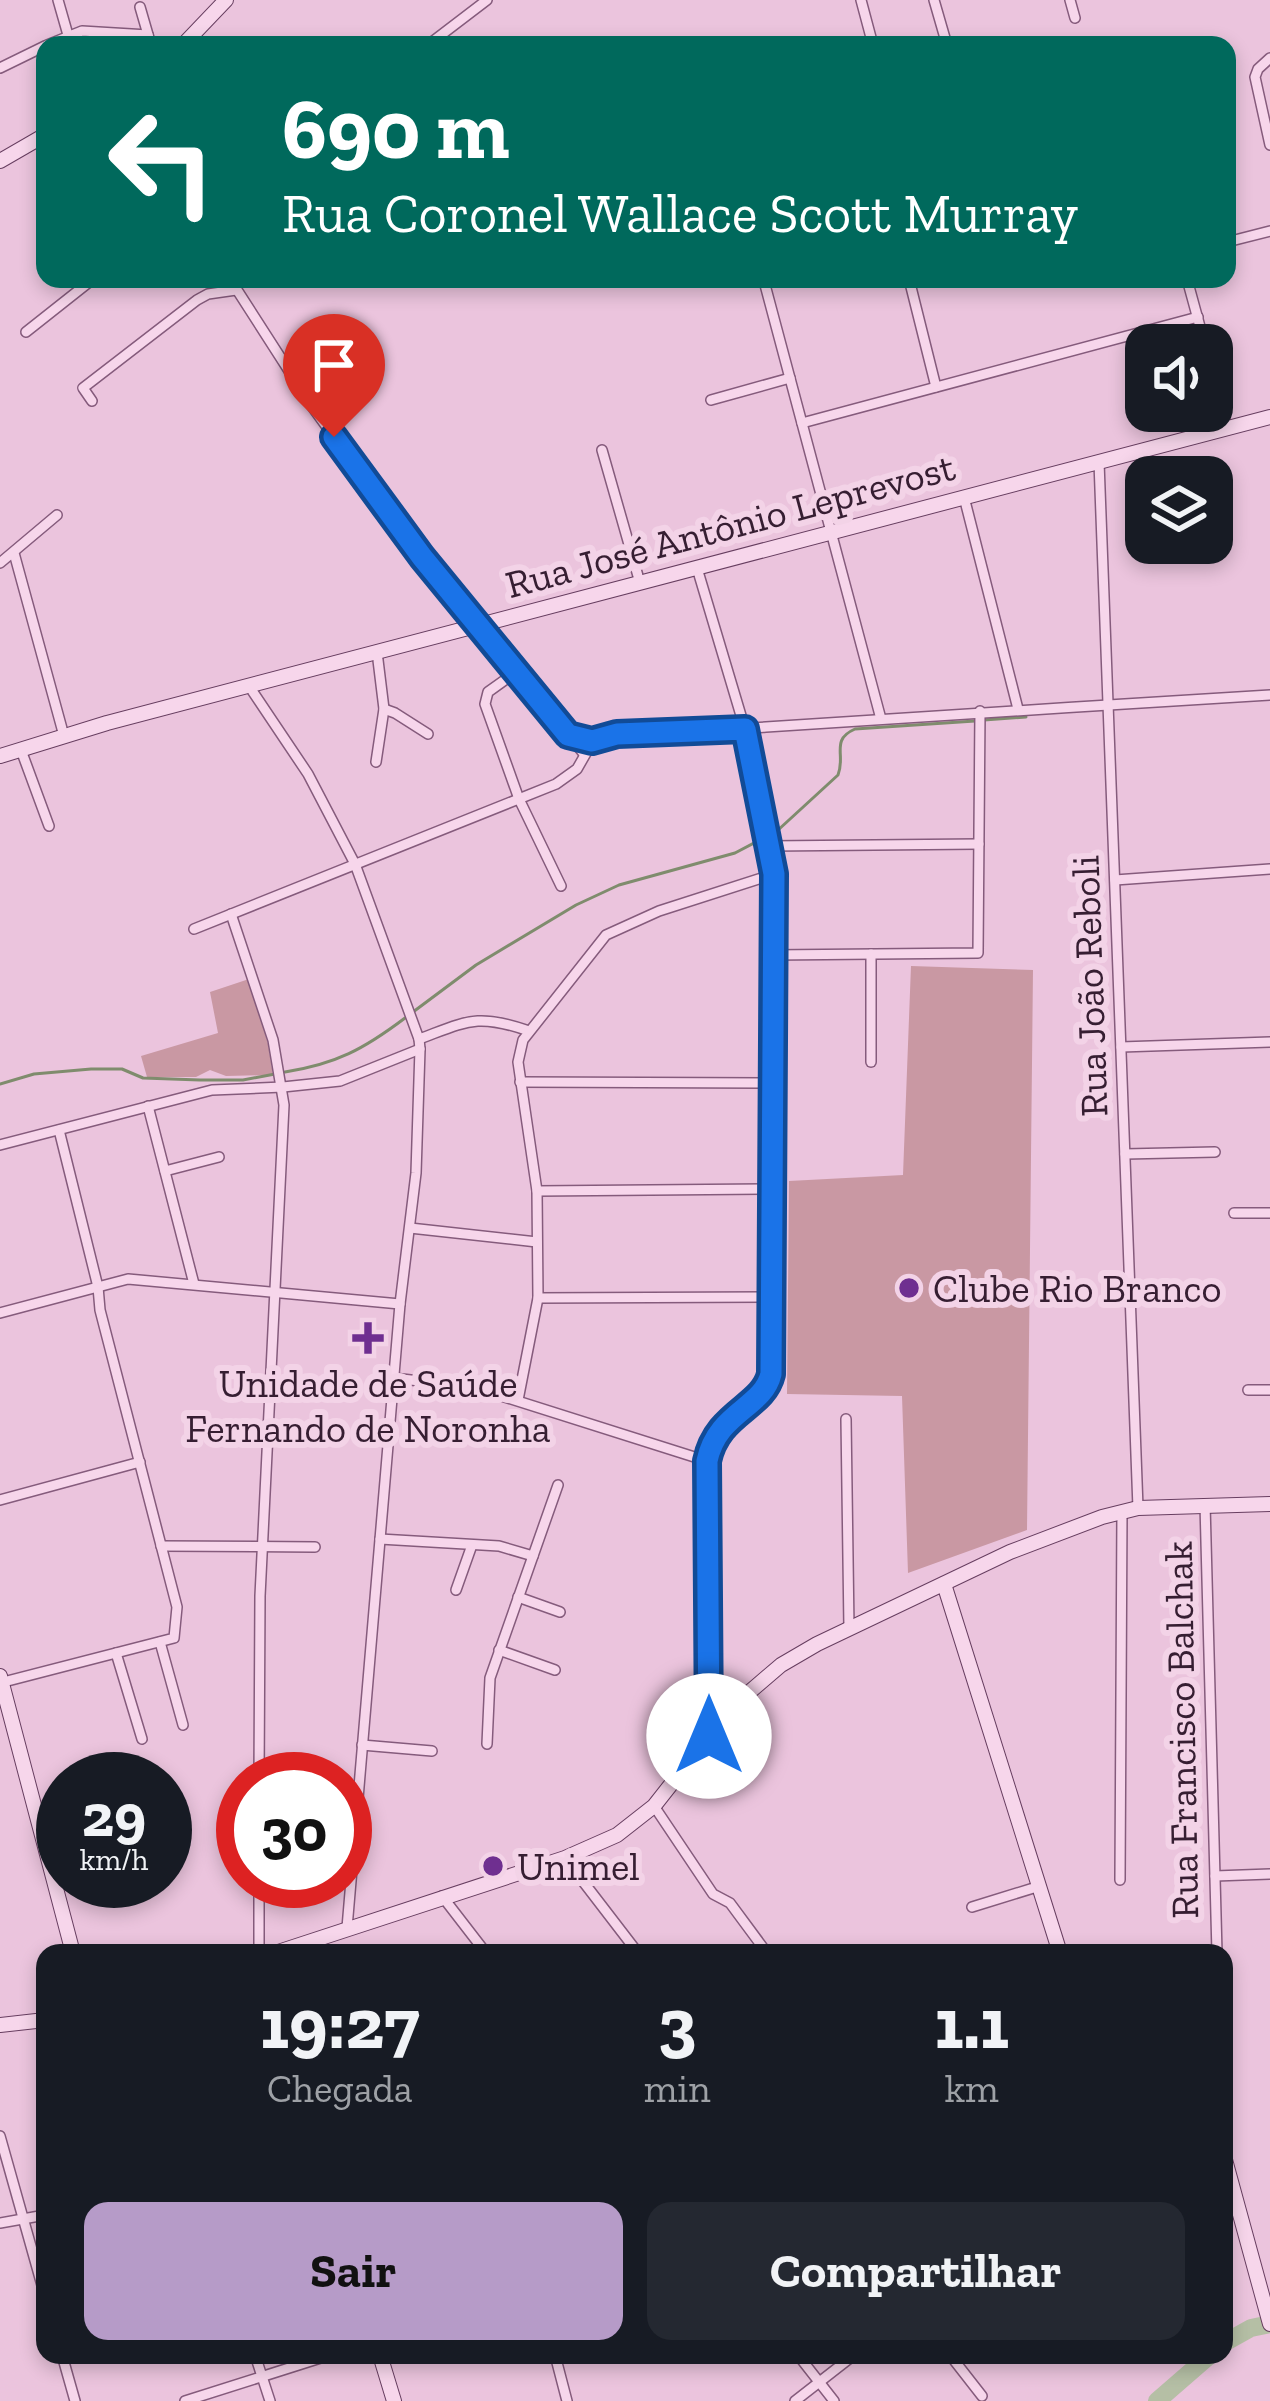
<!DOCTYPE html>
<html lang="pt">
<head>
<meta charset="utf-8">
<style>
	:root { --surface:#171b24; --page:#242831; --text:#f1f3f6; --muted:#9ea1a6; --accent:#b69bc8 }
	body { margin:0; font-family:"Zilla Slab",serif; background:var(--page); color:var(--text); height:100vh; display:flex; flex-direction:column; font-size:45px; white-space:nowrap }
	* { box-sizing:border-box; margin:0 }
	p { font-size:39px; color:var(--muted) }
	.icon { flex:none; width:66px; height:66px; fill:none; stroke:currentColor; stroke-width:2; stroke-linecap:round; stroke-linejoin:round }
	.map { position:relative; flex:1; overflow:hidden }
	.panel { position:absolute; left:36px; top:1944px; width:1197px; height:420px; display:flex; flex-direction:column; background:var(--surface); border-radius:24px; box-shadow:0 6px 18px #0003 }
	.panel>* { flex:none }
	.banner { position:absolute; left:36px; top:36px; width:1200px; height:252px; border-radius:24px; box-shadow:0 6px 18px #0003; background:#00695c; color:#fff; overflow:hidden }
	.tools { position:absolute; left:1125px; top:324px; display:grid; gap:24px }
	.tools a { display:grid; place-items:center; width:108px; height:108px; border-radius:24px; background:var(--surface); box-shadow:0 6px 18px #0003; font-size:60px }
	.speed { position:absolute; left:36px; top:1752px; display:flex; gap:24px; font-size:60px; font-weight:700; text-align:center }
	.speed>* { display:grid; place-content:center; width:156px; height:156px; border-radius:50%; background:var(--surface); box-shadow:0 6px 18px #0003; line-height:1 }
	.speed small { font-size:30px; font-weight:400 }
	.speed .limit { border:18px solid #d22; background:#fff; color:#111 }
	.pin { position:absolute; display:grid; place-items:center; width:102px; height:102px; color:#fff; margin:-123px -51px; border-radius:50% 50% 50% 0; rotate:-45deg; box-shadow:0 0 12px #0007 }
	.pin .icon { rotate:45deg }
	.me { position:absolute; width:132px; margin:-66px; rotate:0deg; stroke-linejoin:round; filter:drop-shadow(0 0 9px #0008) }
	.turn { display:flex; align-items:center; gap:42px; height:252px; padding:0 48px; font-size:54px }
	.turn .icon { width:156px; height:156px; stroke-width:2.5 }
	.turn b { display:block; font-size:84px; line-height:102px }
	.eta { display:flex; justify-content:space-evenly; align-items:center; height:204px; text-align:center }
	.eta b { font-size:72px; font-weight:700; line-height:84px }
	.cta { display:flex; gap:24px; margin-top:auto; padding:24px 48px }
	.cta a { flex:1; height:138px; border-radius:24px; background:var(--accent); color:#111; font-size:48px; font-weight:700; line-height:138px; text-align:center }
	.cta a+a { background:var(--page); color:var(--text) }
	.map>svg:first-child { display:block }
</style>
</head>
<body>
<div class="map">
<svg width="1270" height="2401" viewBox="0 0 1270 2401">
	<rect width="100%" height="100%" fill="#ebc4dd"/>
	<g fill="#c998a3">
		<path d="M911,966L1033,970L1027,1530L908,1573L902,1396L787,1394L789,1181L903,1175Z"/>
		<path d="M249,979L268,1044L273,1075L226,1076L210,1070L196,1077H147L141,1056L218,1033L210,992Z"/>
	</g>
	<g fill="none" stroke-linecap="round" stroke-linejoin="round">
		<g stroke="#7f8c6d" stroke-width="3">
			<path d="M984,720L1026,717"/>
			<path d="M413,1012L476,965L576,905L619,885L735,853L777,831L838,775C846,755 830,740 855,729L975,721"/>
			<path d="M285,1072C336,1064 364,1049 405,1018"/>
			<path d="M0,1084L34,1074L91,1069H122L143,1078L200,1080H243L275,1074"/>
		</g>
		<g stroke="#b5bfa5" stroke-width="18">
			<path d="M1224,2343L1251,2328L1270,2324"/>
			<path d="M1157,2401L1210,2355"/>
		</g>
		<defs>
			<g id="street">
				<path d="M58,0L68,35"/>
				<path d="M861,0L873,45"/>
				<path d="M934,0L947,45"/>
				<path d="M1070,0L1075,18"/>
				<path d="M140,7L151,45"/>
				<path d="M47,45L82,31L148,35"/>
				<path d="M428,45L487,0"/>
				<path d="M1270,58L1258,69L1255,77L1270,145"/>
				<path d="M0,68L45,46"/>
				<path d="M1227,242L1270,231"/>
				<path d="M230,279L311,405L402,531L584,754"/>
				<path d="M909,279L936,387"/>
				<path d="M1187,279L1205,345"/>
				<path d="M764,281L881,719"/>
				<path d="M26,332L93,279"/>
				<path d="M1212,371L1227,428"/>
				<path d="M711,400L790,378"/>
				<path d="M92,401L83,388L197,300L208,294L236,290"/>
				<path d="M802,423L1198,317"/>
				<path d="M602,450L640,583"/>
				<path d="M1099,462L1138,1508"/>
				<path d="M964,497L1018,709"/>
				<path d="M14,553L64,736"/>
				<path d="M0,563L57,515"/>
				<path d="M697,568L745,729L774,874L771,1374C763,1408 717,1412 707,1461L709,1735"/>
				<path d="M516,672L488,692L485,704L519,799L561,886"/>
				<path d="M249,686L308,774L355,864L419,1039L420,1049L416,1173L400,1304L347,1928"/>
				<path d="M384,709L395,713L428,734"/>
				<path d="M21,750L49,826"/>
				<path d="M376,762L384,709L377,652"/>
				<path d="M770,846L979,844"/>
				<path d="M1115,880L1270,869"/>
				<path d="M231,914L273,1040L284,1105L260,1596L259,1779"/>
				<path d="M194,929L556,784L577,769L593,741C643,724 712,731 766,727C934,715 1102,706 1270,695"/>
				<path d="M773,955L978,953L980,711"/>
				<path d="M419,1039C468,1021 477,1013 529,1031"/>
				<path d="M1121,1047L1270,1042"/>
				<path d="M871,1062V954"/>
				<path d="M520,1082L772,1083"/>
				<path d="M148,1106L194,1284"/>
				<path d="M0,1145L212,1090L283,1087L340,1081L420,1049"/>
				<path d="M1125,1154L1215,1152"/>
				<path d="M165,1171L219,1157"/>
				<path d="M537,1191L772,1189"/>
				<path d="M1234,1213H1270"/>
				<path d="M410,1228L537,1242"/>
				<path d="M538,1298L771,1297"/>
				<path d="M0,1313L128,1279L400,1304"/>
				<path d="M393,1378L473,1387L707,1461"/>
				<path d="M1248,1390H1270"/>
				<path d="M518,1400L538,1298L537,1191L518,1062L523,1040L606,935L659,911L774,874"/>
				<path d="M846,1419L849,1628"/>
				<path d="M0,1500L140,1462"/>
				<path d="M1205,1504L1217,1953"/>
				<path d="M380,1539L499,1546L533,1556"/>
				<path d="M161,1546L315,1547"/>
				<path d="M456,1590L472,1545"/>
				<path d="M518,1597L560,1612"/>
				<path d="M160,1642L183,1725"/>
				<path d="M499,1650L555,1670"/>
				<path d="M116,1653L142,1739"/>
				<path d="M0,1683L174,1638L177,1607L100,1310L98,1287L59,1130"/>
				<path d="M487,1744L490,1678L558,1485"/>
				<path d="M362,1745L432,1751"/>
				<path d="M654,1806L713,1894L730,1903L767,1953"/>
				<path d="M165,1826L175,1823"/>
				<path d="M565,1858L638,1953"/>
				<path d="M1215,1876L1270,1874"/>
				<path d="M1120,1880L1122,1511"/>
				<path d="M442,1896L486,1953"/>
				<path d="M972,1907L1040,1886"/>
				<path d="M259,1953V1881"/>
				<path d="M0,2136L45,2296"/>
				<path d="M0,2223L45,2215"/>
				<path d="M62,2355L75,2401"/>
				<path d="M255,2355L270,2401"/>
				<path d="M555,2355L567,2401"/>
				<path d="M798,2355L834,2401"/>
				<path d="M950,2355L982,2396"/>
				<path d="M185,2401L330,2355"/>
				<path d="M795,2401L854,2355"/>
			</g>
			<g id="secondary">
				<path d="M183,45L226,0"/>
				<path d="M0,161L45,135"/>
				<path d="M0,756L107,723L1270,417"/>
				<path d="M944,1584L1060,1953"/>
				<path d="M0,1676L73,1953"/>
				<path d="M275,1953L565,1858L617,1835L654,1806L732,1707L781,1665L817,1644L1010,1552L1102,1517L1138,1508L1270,1504"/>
				<path d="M0,2025L45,2020"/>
				<path d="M1224,2156L1270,2324"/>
				<path d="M380,2355L394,2401"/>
			</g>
		</defs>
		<use href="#street" stroke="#855b7c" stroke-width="12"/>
		<use href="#secondary" stroke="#673e60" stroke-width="16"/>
		<use href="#street" stroke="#f7d6eb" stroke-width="9"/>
		<use href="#secondary" stroke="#f7d6eb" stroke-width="14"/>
	</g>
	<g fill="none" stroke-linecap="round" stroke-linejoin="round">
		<defs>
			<path id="route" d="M334,437L422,557L568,735L592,741L617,734L745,729L774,874L771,1374C763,1408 717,1412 707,1461L709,1736"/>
		</defs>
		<use href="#route" stroke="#114b97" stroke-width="30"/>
		<use href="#route" stroke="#1a73e8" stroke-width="21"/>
	</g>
	<g fill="#6f2f90" stroke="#f3d3e7" stroke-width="4.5">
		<circle cx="909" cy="1288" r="12"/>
		<path d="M362 1320h12v12h12v12h-12v12h-12v-12h-12v-12h12z"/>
		<circle cx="493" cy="1866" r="12"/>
	</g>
	<g text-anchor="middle" stroke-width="12" stroke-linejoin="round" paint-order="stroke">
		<g font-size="39" fill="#361e32" stroke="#f3d3e7">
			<text transform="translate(730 525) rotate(-15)" y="14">Rua José Antônio Leprevost</text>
			<text transform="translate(1089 986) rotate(-92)" y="14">Rua João Reboli</text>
			<text transform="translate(1181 1730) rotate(-91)" y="14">Rua Francisco Balchak</text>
		</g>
		<g font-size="39" fill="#361e32" stroke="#f3d3e7" text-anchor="start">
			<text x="933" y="1302">Clube Rio Branco</text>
			<text x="368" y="1397" text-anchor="middle">Unidade de Saúde<tspan x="368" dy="45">Fernando de Noronha</tspan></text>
			<text x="517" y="1880">Unimel</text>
		</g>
	</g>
</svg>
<div class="tools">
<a><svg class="icon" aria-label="sound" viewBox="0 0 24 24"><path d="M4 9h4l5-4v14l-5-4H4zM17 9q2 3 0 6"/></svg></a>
<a><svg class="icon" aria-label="layers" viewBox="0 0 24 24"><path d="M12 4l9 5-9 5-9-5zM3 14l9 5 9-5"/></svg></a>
</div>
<div class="speed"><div>29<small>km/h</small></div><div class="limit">30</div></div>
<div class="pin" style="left:334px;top:437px;background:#d93025"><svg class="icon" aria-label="arrive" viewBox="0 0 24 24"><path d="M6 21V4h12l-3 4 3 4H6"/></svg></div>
<svg class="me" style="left:709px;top:1736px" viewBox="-20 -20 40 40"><circle r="19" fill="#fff"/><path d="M0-13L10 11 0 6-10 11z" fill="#1a73e8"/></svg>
<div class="banner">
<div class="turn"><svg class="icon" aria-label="left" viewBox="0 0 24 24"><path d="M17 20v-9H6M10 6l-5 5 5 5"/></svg><div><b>690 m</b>Rua Coronel Wallace Scott Murray</div></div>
</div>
<section class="panel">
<div class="eta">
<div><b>19:27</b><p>Chegada</p></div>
<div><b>3</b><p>min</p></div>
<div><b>1.1</b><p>km</p></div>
</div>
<div class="cta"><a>Sair</a><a>Compartilhar</a></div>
</section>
</div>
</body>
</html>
